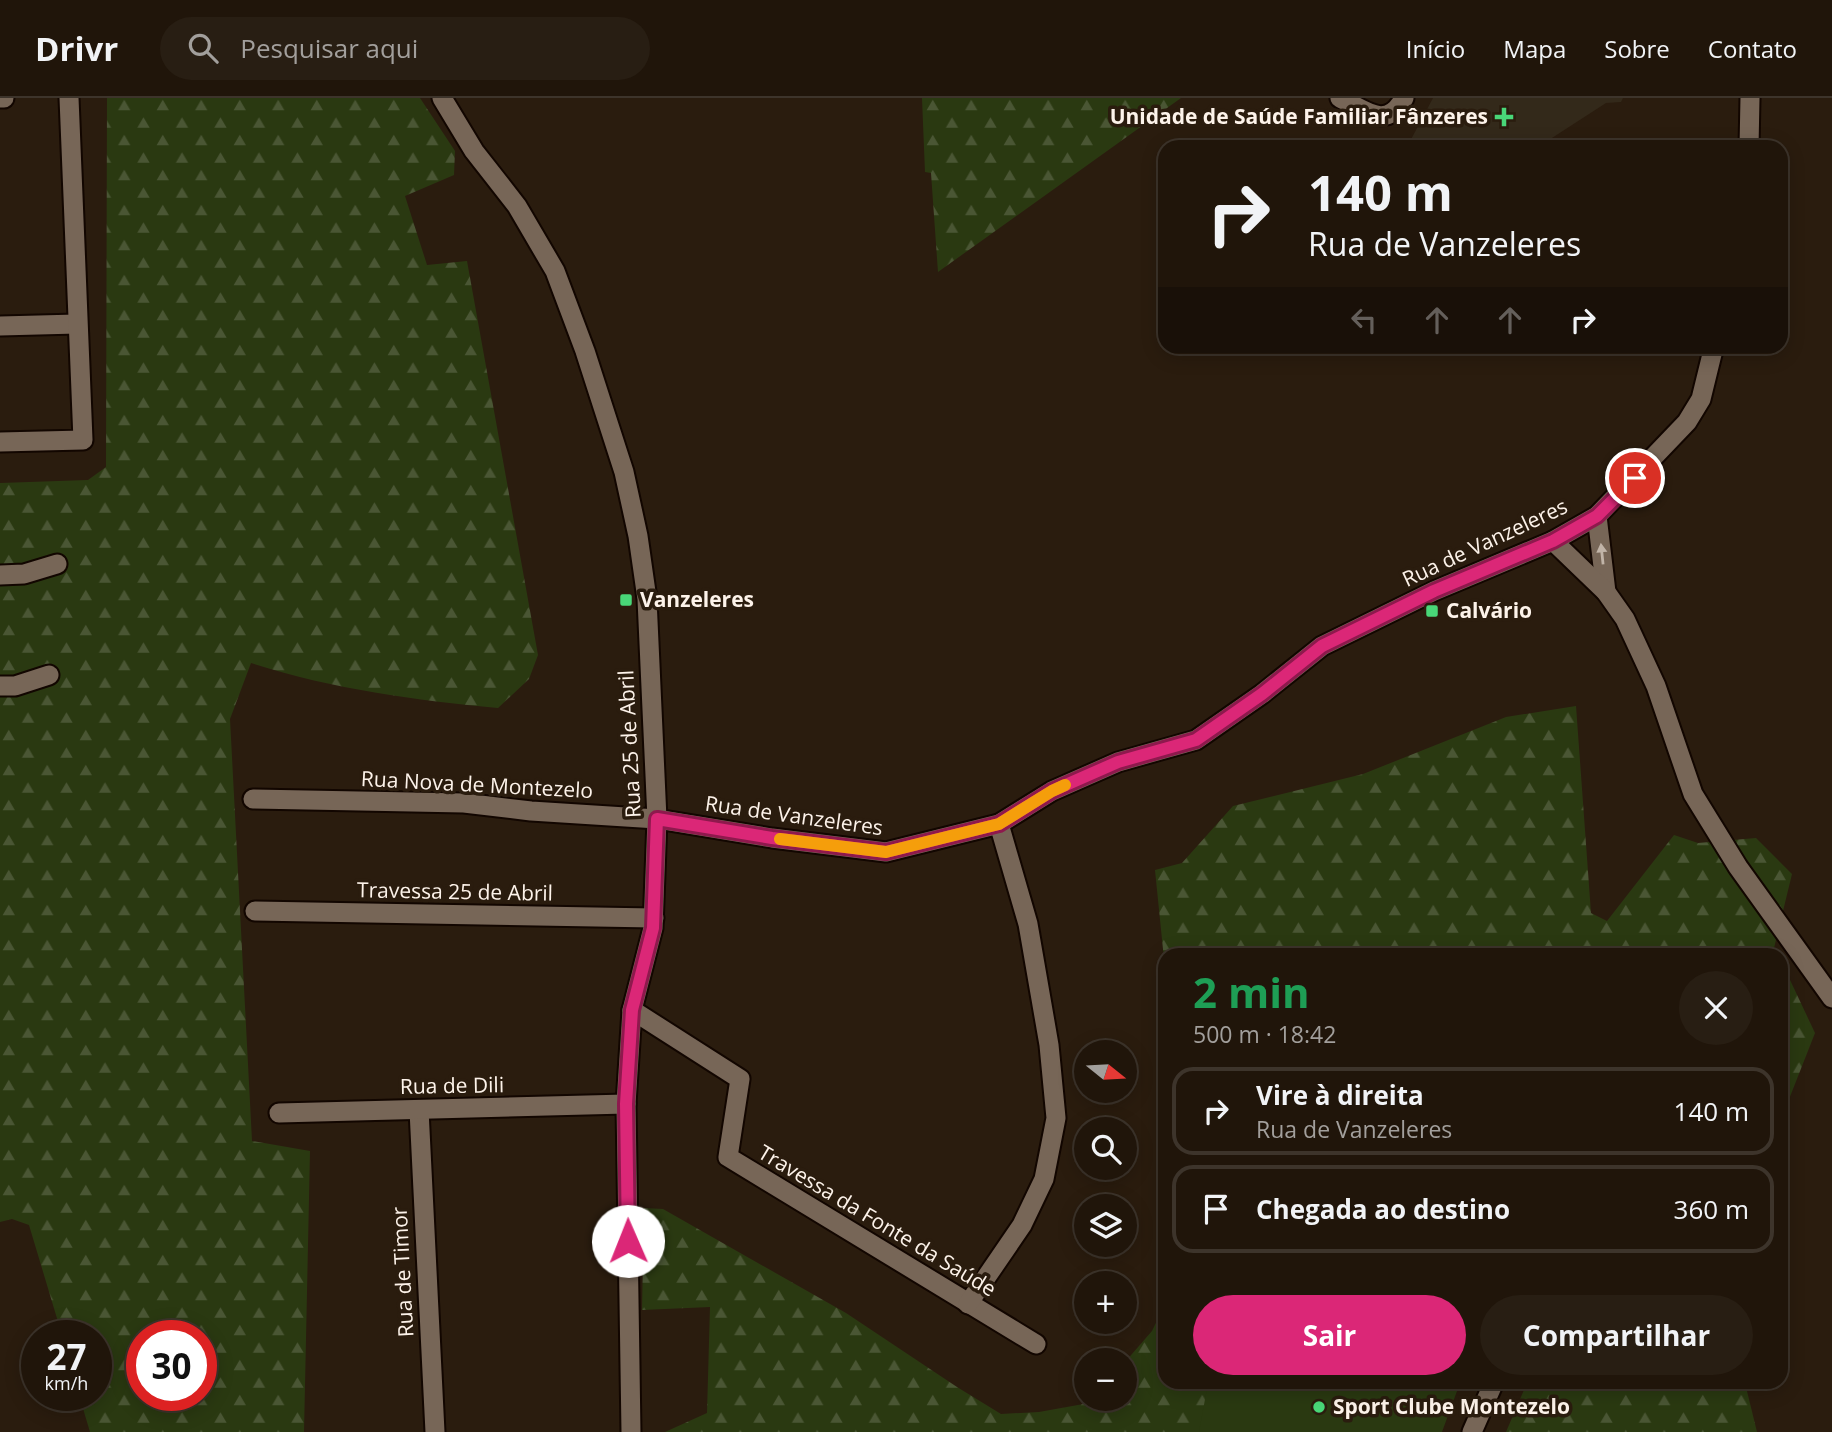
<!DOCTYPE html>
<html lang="pt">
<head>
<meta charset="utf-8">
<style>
	:root { --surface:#20150a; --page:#281e13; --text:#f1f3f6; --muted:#a29f9c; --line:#3d342b; --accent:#db2777 }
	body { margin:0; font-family:"Open Sans",sans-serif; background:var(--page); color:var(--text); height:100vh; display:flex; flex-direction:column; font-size:26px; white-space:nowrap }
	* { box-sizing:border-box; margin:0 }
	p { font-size:23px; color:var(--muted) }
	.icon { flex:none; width:38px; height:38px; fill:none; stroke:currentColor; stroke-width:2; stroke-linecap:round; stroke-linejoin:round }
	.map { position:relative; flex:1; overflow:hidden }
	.panel { position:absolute; left:1158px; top:850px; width:630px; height:441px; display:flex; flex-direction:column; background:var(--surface); border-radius:21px; box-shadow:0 4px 18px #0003,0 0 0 2px var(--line) }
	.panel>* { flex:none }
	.hud { position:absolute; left:1158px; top:42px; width:630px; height:214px; border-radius:21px; box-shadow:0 4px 18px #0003,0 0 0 2px var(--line); background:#20150a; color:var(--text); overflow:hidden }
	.needle { width:46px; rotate:108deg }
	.tools { position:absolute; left:1074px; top:942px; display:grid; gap:14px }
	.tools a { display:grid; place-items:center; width:63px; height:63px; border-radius:50%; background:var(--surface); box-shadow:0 4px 18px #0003,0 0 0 2px var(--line); font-size:35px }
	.speed { position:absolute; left:21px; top:1222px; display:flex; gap:14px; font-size:35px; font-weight:700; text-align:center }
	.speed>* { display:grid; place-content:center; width:91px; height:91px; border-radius:50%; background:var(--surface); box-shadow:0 4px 18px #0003,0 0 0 2px var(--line); line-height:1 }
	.speed small { font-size:18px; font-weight:400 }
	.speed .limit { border:10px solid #d22; background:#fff; color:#111 }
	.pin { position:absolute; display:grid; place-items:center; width:60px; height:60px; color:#fff; margin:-30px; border:4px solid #fff; border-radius:50%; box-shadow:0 2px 7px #0007 }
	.me { position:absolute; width:77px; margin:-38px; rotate:359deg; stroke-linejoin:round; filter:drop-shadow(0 0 5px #0008) }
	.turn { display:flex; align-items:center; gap:24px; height:147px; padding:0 35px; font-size:32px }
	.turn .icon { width:91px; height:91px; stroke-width:2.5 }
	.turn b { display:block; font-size:49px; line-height:60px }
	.lanes { display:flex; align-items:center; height:66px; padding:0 35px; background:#0003; justify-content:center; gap:35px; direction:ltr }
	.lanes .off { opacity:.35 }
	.round { display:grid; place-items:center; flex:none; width:74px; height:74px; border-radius:37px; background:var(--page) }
	.headline { display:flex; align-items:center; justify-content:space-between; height:119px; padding:0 35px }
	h1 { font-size:42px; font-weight:700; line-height:52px; color:#1e9e55 }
	.cta { display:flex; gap:14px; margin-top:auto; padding:14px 35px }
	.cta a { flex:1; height:80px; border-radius:42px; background:var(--accent); color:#fff; font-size:28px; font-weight:700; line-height:80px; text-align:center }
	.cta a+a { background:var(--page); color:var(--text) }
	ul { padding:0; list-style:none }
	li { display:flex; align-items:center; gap:21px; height:88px; margin:0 14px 10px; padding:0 21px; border:4px solid var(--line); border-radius:21px }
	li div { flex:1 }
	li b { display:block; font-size:26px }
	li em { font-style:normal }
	header { display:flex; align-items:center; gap:42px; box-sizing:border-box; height:98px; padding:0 35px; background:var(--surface); border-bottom:2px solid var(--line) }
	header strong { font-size:33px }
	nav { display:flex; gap:38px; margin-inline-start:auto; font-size:24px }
	.search { width:490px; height:63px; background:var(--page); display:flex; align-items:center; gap:18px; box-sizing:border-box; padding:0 24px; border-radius:38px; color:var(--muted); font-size:26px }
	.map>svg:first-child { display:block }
</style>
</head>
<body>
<header>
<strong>Drivr</strong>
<div class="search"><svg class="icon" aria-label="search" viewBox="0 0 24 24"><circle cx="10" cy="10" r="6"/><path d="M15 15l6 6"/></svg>Pesquisar aqui</div>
<nav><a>Início</a><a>Mapa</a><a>Sobre</a><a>Contato</a></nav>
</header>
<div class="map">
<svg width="1832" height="1334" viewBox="0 0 1832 1334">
	<defs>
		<pattern id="forest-firs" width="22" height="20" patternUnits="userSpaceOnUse" patternTransform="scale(1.75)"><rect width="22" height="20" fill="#2a3911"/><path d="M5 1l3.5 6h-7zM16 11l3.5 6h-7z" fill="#4a5634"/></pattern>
	</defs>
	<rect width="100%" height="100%" fill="#2a1c0e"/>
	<path fill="#33291a" d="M1433,0H1623L1621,4L1606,5L1538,49H1407Z"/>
	<g fill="url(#forest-firs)" fill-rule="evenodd">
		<path d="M107,0H420L455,53L454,77L405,98L427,167L467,163L538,557L529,581L498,610C415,602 331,591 251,565L230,621L252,1043L310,1053L304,1334H90L79,1297H96V1237H62L29,1127L12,1121L0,1124V385L88,382L106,369ZM142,1237H201V1297H142Z"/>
		<path d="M922,0H1181L938,174L931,75L925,74Z"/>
		<path d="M1576,608L1591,815L1607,823L1674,737L1698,745L1756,740L1792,776L1774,850L1778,857L1166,858L1165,871L1155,772L1182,765L1233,708L1363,676L1506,619Z"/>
		<path d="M1782,865L1815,935L1782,1019Z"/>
		<path d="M644,1110L663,1111L846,1215L957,1289L1001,1316L1039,1314L1089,1305L1093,1300H1125V1264L1152,1233L1165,1206L1166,1284L1227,1285L1214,1334H665L707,1315L710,1209L642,1212Z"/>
		<path d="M1527,1285H1745L1757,1334H1506Z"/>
	</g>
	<path fill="#2a3911" d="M1208,1285V1284L1460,1285L1442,1334H1199Z"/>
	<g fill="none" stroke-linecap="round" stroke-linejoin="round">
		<defs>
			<g id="minor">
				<path d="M0,0H4"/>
				<path d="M442,0L474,53L517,108L555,173L585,253L624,374L638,438L647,501L657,721L653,830L632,912L626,1006L631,1334"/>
				<path d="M1340,0C1365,12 1387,33 1404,0"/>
				<path d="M1749,49L1750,0"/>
				<path d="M0,228L77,226"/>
				<path d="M0,344L83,342L69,0"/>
				<path d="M1597,418L1606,494"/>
				<path d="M1553,443L1606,494L1625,521L1656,588L1693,696L1738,769L1832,900"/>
				<path d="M0,477L24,476L57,466"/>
				<path d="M0,588H15L49,577"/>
				<path d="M253,701L464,705L531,713L657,721L772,740L886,754L999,726L1052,693L1118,664L1196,642L1262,596L1322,548L1434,493L1553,443L1597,418L1687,324L1701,301L1714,248"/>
				<path d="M255,813L654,820"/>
				<path d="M632,912L740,981L728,1059L1036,1246"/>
				<path d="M419,1012L435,1334"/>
				<path d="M279,1015L626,1006"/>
				<path d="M968,1206L1022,1127L1044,1081L1056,1020L1049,947L1028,826L999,726"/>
				<path d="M1472,1334L1494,1284"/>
			</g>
		</defs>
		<use href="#minor" stroke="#120600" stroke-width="23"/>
		<use href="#minor" stroke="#776657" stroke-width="19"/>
	</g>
	<defs><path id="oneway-solid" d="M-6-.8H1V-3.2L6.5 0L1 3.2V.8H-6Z" transform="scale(1.75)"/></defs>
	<use fill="#c1b4a8" href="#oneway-solid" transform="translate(1602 456) rotate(-96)"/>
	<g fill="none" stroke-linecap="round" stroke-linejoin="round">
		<defs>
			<path id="route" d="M628,1143L626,1006L632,912L653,830L657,721L772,740L886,754L999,726L1052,693L1118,664L1196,642L1262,596L1322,548L1434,493L1553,443L1597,418L1635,380"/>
		</defs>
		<use href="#route" stroke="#8e194d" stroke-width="18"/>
		<use href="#route" stroke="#db2777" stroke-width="12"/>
		<path stroke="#f59e0b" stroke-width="12" d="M780,741L886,754L999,726L1052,693L1065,687"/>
	</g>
	<g fill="#49d778" stroke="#2a1c0e" stroke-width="2.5">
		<path d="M1500.5 8.5h7v7h7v7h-7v7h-7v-7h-7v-7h7z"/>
		<rect x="619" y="495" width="14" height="14" rx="3.5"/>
		<rect x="1425" y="506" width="14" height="14" rx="3.5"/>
		<circle cx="1319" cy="1309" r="7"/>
	</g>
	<g text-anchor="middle" stroke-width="7" stroke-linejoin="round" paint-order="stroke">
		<g font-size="21" font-weight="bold" fill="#fdf3ea" stroke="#2a1c0e" text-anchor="start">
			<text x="1488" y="26" text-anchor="end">Unidade de Saúde Familiar Fânzeres</text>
			<text x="640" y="509">Vanzeleres</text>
			<text x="1446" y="520">Calvário</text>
			<text x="1333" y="1316">Sport Clube Montezelo</text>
		</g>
		<g font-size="21" fill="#fdf3ea" stroke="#2a1c0e">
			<text transform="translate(1485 445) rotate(-25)" y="7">Rua de Vanzeleres</text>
			<text transform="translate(630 646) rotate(-93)" y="7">Rua 25 de Abril</text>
			<text transform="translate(477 687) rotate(3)" y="7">Rua Nova de Montezelo</text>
			<text transform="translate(794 718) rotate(8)" y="7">Rua de Vanzeleres</text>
			<text transform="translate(455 794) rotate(1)" y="7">Travessa 25 de Abril</text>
			<text transform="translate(452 988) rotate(-1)" y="7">Rua de Dili</text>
			<text transform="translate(877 1123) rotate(31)" y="7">Travessa da Fonte da Saúde</text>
			<text transform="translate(403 1174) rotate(-93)" y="7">Rua de Timor</text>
		</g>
	</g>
</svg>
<div class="tools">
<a><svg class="needle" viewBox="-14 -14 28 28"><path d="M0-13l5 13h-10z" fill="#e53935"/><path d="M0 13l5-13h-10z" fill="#a29f9c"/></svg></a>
<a><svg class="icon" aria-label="search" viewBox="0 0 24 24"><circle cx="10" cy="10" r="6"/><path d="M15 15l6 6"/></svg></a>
<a><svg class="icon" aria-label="layers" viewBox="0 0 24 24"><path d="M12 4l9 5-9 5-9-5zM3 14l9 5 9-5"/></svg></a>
<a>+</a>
<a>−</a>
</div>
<div class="speed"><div>27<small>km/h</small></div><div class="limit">30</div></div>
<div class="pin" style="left:1635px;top:380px;background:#d93025"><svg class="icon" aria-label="arrive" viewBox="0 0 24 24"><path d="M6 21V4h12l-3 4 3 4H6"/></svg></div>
<svg class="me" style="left:628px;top:1143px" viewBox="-20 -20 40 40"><circle r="19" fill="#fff"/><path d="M0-13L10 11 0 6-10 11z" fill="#db2777"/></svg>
<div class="hud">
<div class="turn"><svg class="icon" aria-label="right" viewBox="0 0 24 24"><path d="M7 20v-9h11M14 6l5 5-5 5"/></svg><div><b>140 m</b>Rua de Vanzeleres</div></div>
<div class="lanes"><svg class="icon off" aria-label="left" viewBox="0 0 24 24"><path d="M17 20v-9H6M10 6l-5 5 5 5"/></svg><svg class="icon off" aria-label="ahead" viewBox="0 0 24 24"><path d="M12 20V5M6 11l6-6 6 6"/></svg><svg class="icon off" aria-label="ahead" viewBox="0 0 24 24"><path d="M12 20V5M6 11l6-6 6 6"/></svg><svg class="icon" aria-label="right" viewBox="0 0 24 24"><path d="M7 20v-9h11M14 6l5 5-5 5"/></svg></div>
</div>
<section class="panel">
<div class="headline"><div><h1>2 min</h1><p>500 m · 18:42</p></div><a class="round"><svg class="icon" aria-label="close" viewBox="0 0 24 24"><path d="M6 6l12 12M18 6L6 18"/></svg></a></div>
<ul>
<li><svg class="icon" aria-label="right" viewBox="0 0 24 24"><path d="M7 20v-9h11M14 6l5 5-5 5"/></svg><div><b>Vire à direita</b><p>Rua de Vanzeleres</p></div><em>140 m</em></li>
<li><svg class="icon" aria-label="arrive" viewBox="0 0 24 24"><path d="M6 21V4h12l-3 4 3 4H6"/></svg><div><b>Chegada ao destino</b></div><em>360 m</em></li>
</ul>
<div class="cta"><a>Sair</a><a>Compartilhar</a></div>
</section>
</div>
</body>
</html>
